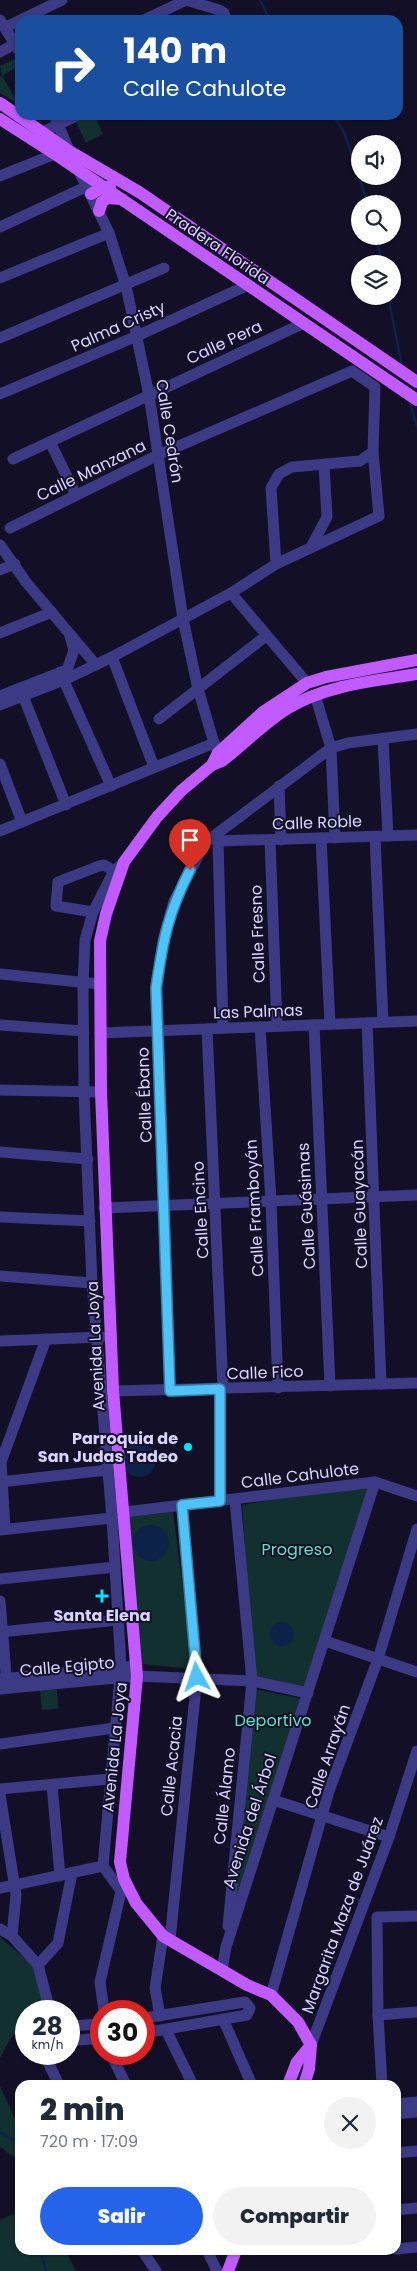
<!DOCTYPE html>
<html lang="es">
<head>
<meta charset="utf-8">
<style>
	:root { --surface:#fff; --page:#f2f2f3; --text:#1f2937; --muted:#747a83; --accent:#2563eb }
	body { margin:0; font-family:Poppins,sans-serif; background:var(--page); color:var(--text); height:100vh; display:flex; flex-direction:column; font-size:19px; white-space:nowrap }
	* { box-sizing:border-box; margin:0 }
	p { font-size:16px; color:var(--muted) }
	.icon { flex:none; width:28px; height:28px; fill:none; stroke:currentColor; stroke-width:2; stroke-linecap:round; stroke-linejoin:round }
	.map { position:relative; flex:1; overflow:hidden }
	.sheet { position:absolute; left:15px; top:2080px; width:386px; height:175px; display:flex; flex-direction:column; background:var(--surface); border-radius:15px; box-shadow:0 1px 4px #0004 }
	.sheet>* { flex:none }
	.hud { position:absolute; left:15px; top:15px; width:388px; height:105px; border-radius:15px; box-shadow:0 1px 4px #0004; background:#1a4fa0; color:#fff; overflow:hidden }
	.buttons { position:absolute; left:351px; top:135px; display:grid; gap:10px }
	.buttons a { display:grid; place-items:center; width:50px; height:50px; border-radius:50%; background:var(--surface); box-shadow:0 1px 4px #0004; font-size:25px }
	.speed { position:absolute; left:15px; top:2000px; display:flex; gap:10px; font-size:25px; font-weight:700; text-align:center }
	.speed>* { display:grid; place-content:center; width:65px; height:65px; border-radius:50%; background:var(--surface); box-shadow:0 1px 4px #0004; line-height:1 }
	.speed small { font-size:12px; font-weight:400 }
	.speed .limit { border:8px solid #d22; background:#fff; color:#111 }
	.pin { position:absolute; display:grid; place-items:center; width:42px; height:42px; color:#fff; margin:-51px -21px; border-radius:50% 50% 50% 0; rotate:-45deg; box-shadow:0 0 5px #0007 }
	.pin .icon { rotate:45deg }
	.me { position:absolute; width:55px; margin:-28px; rotate:355deg; stroke-linejoin:round; filter:drop-shadow(0 0 4px #0008) }
	.turn { display:flex; align-items:center; gap:18px; height:105px; padding:0 25px; font-size:22px }
	.turn .icon { width:65px; height:65px; stroke-width:2.5 }
	.turn b { display:block; font-size:35px; line-height:42px }
	.round { display:grid; place-items:center; flex:none; width:52px; height:52px; border-radius:26px; background:var(--page) }
	.overview { display:flex; align-items:center; justify-content:space-between; height:85px; padding:0 25px }
	h1 { font-size:30px; font-weight:800; line-height:38px }
	.primary-button { display:flex; gap:10px; margin-top:auto; padding:10px 25px }
	.primary-button a { flex:1; height:58px; border-radius:30px; background:var(--accent); color:#fff; font-size:20px; font-weight:800; line-height:58px; text-align:center }
	.primary-button a+a { background:var(--page); color:var(--text) }
	.map>svg:first-child { display:block }
</style>
</head>
<body>
<div class="map">
<svg width="417" height="2271" viewBox="0 0 417 2271">
	<rect width="100%" height="100%" fill="#130f26"/>
	<g fill="#12302f">
		<path d="M16,58L19,66L2,76L16,100L13,101L0,93V77L2,76L0,66Z"/>
		<path d="M91,115H94L103,134L86,143L76,122Z"/>
		<path d="M374,1484L305,1690L254,1677L242,1505Z"/>
		<path d="M173,1512L193,1669L142,1664L127,1517Z"/>
		<path d="M254,1689L303,1699L229,1931Z"/>
		<path d="M40,1690H57L58,1709L42,1710Z"/>
		<path d="M0,1937L34,1967L44,2010L26,2011V2027L11,2037L0,2058Z"/>
		<path d="M0,2086L15,2119L20,2124V2162L0,2147Z"/>
		<path d="M20,2211V2250H65L76,2271H0V2220Z"/>
	</g>
	<g fill="#0c2248">
		<circle cx="139" cy="1460" r="17"/>
		<circle cx="151" cy="1543" r="18"/>
		<circle cx="282" cy="1634" r="12"/>
	</g>
	<g fill="none" stroke-linecap="round" stroke-linejoin="round">
		<g stroke="#0c2248" stroke-width="2.5">
			<path d="M260,0L270,20"/>
			<path d="M333,115L344,132L368,204"/>
			<path d="M376,236L382,264"/>
			<path d="M388,296L402,366"/>
			<path d="M409,401L417,426"/>
			<path d="M0,2132L20,2144"/>
			<path d="M41,2250L46,2271"/>
		</g>
		<g stroke="#3d3a85" stroke-width="11">
			<path d="M0,20L20,52"/>
			<path d="M144,20L186,0L219,10L224,13L226,20"/>
			<path d="M6,27L62,0"/>
			<path d="M0,52L15,44"/>
			<path d="M54,115L71,155"/>
			<path d="M43,132L78,115"/>
			<path d="M78,169L109,233L126,286L149,395L183,619L198,689L214,743L222,760"/>
			<path d="M0,176L55,154"/>
			<path d="M0,227L94,183"/>
			<path d="M0,278L109,233"/>
			<path d="M0,338L164,268"/>
			<path d="M0,394L137,336L248,285"/>
			<path d="M50,442L76,495"/>
			<path d="M13,459L304,323"/>
			<path d="M0,545L26,582L96,665"/>
			<path d="M311,547L327,517L324,465"/>
			<path d="M276,564L271,488L279,474L292,467L360,461L373,452"/>
			<path d="M0,570L15,564"/>
			<path d="M231,593L307,683"/>
			<path d="M0,633L52,612"/>
			<path d="M112,657L154,767"/>
			<path d="M60,672L111,786"/>
			<path d="M20,688L66,805"/>
			<path d="M315,695L331,748L335,838"/>
			<path d="M0,696L67,670L74,650L70,636"/>
			<path d="M0,705L64,680L112,657L231,593L276,564L379,516L373,452L375,387L352,371L158,455L10,528"/>
			<path d="M159,719L266,636"/>
			<path d="M383,739L388,836"/>
			<path d="M0,764L22,822"/>
			<path d="M279,786L281,840"/>
			<path d="M0,831L214,743"/>
			<path d="M214,836L218,841L223,1028"/>
			<path d="M375,837L383,1022"/>
			<path d="M321,838L330,1024"/>
			<path d="M270,840L277,1026"/>
			<path d="M218,841L417,835"/>
			<path d="M93,912L56,906L58,882L99,866L104,865L114,871"/>
			<path d="M0,974L100,984"/>
			<path d="M367,1023L381,1384"/>
			<path d="M0,1025L83,1031"/>
			<path d="M314,1025L330,1386"/>
			<path d="M260,1027L271,1201L278,1388"/>
			<path d="M207,1029L223,1389"/>
			<path d="M100,1033L417,1021"/>
			<path d="M0,1090L101,1092"/>
			<path d="M0,1152L88,1159"/>
			<path d="M104,1208L417,1195"/>
			<path d="M0,1217L90,1221"/>
			<path d="M0,1276L92,1283"/>
			<path d="M0,1341L101,1337"/>
			<path d="M220,1389V1501"/>
			<path d="M113,1391L417,1383"/>
			<path d="M170,1391L157,988L163,941L174,901L206,842L331,748L348,743L417,734"/>
			<path d="M0,1482L107,1470"/>
			<path d="M125,1512L375,1482L417,1496"/>
			<path d="M5,1529L1,1462L46,1339"/>
			<path d="M0,1530L112,1518"/>
			<path d="M0,1579L115,1567"/>
			<path d="M0,1601L7,1686"/>
			<path d="M0,1632L118,1620"/>
			<path d="M325,1641L417,1672"/>
			<path d="M0,1679L137,1666"/>
			<path d="M0,1689L137,1676L252,1681L308,1693"/>
			<path d="M0,1744L114,1728"/>
			<path d="M52,1785L60,1876"/>
			<path d="M0,1789L110,1779"/>
			<path d="M0,1794L16,1895L12,1936"/>
			<path d="M273,1800L389,1837"/>
			<path d="M0,1888L103,1866"/>
			<path d="M121,1891L103,1866L121,1667L112,1518L92,1283L84,1093L83,983L85,940L93,912L114,871L124,862"/>
			<path d="M228,1926L252,1681L235,1500"/>
			<path d="M0,1929L12,1936L38,1965L50,2011"/>
			<path d="M170,1940L197,1677L182,1505"/>
			<path d="M38,1965L58,1943L72,1873"/>
			<path d="M222,1970L226,1947L375,1482"/>
			<path d="M271,1995L329,1791L378,1659L417,1529"/>
			<path d="M104,2011L100,1982L123,1883"/>
			<path d="M378,2015L417,2012"/>
			<path d="M160,2016L155,1988L163,1936"/>
			<path d="M144,2018L245,2002L250,2008L247,2015L144,2033"/>
			<path d="M223,2019L252,2085"/>
			<path d="M69,2026L101,2024"/>
			<path d="M166,2030L193,2085"/>
			<path d="M69,2041L101,2038"/>
			<path d="M311,2045L389,1837L417,1751"/>
			<path d="M44,2054L59,2085"/>
			<path d="M111,2054L126,2085"/>
			<path d="M382,2085L378,2015L377,1917L417,1916"/>
			<path d="M396,2104L417,2102"/>
			<path d="M396,2114L417,2112"/>
			<path d="M396,2153L417,2151"/>
			<path d="M396,2210L417,2208"/>
			<path d="M396,2249L417,2247"/>
			<path d="M142,2250L156,2271"/>
			<path d="M207,2250L217,2271"/>
		</g>
		<g stroke="#c25bff" stroke-width="12">
			<path d="M0,103L69,151L139,192L417,382"/>
			<path d="M0,119L55,154L417,400"/>
			<path d="M91,194L103,187H110"/>
			<path d="M99,211L102,202L107,198L121,199"/>
			<path d="M212,765L218,753L263,712L307,683L326,677L417,660"/>
			<path d="M288,2085L297,2062L311,2045"/>
			<path d="M304,2085L309,2069L311,2045L298,2022L271,1995L247,1985L163,1936L136,1903L124,1879L120,1862L137,1676L113,1391L101,1092L100,941L106,914L124,862L157,817L181,791L212,765L222,761C244,744 265,722 288,708C327,685 373,681 417,674"/>
			<path d="M228,2271L236,2250"/>
		</g>
	</g>
	<g fill="none" stroke-linecap="round" stroke-linejoin="round">
		<defs>
			<path id="route" d="M190,870C168,913 163,940 156,988L170,1391L220,1389V1501L182,1505L197,1677"/>
		</defs>
		<use href="#route" stroke="#337fa1" stroke-width="12"/>
		<use href="#route" stroke="#4fc3f7" stroke-width="9"/>
	</g>
	<g fill="#00e5ff" stroke="#130f26" stroke-width="2">
		<circle cx="188" cy="1447" r="5"/>
		<path d="M99.5 1588.5h5v5h5v5h-5v5h-5v-5h-5v-5h5z"/>
	</g>
	<g text-anchor="middle" stroke-width="4" stroke-linejoin="round" paint-order="stroke">
		<g font-size="16" fill="#d9d4ff" stroke="#130f26">
			<text transform="translate(218 246) rotate(34)" y="6">Pradera Florida</text>
			<text transform="translate(118 326) rotate(-24)" y="6">Palma Cristy</text>
			<text transform="translate(224 342) rotate(-25)" y="6">Calle Pera</text>
			<text transform="translate(170 431) rotate(81)" y="6">Calle Cedrón</text>
			<text transform="translate(91 470) rotate(-26)" y="6">Calle Manzana</text>
			<text transform="translate(317 822) rotate(-2)" y="6">Calle Roble</text>
			<text transform="translate(257 934) rotate(-92)" y="6">Calle Fresno</text>
			<text transform="translate(258 1011) rotate(-2)" y="6">Las Palmas</text>
			<text transform="translate(144 1095) rotate(-92)" y="6">Calle Ébano</text>
			<text transform="translate(359 1204) rotate(-92)" y="6">Calle Guayacán</text>
			<text transform="translate(306 1206) rotate(-93)" y="6">Calle Guásimas</text>
			<text transform="translate(254 1208) rotate(-93)" y="6">Calle Framboyán</text>
			<text transform="translate(200 1210) rotate(-93)" y="6">Calle Encino</text>
			<text transform="translate(95 1346) rotate(-93)" y="6">Avenida La Joya</text>
			<text transform="translate(265 1372) rotate(-2)" y="6">Calle Fico</text>
			<text transform="translate(300 1475) rotate(-7)" y="6">Calle Cahulote</text>
			<text transform="translate(67 1666) rotate(-5)" y="6">Calle Egipto</text>
			<text transform="translate(114 1747) rotate(-84)" y="6">Avenida La Joya</text>
			<text transform="translate(327 1756) rotate(-71)" y="6">Calle Arrayán</text>
			<text transform="translate(171 1766) rotate(-84)" y="6">Calle Acacia</text>
			<text transform="translate(224 1796) rotate(-84)" y="6">Calle Álamo</text>
			<text transform="translate(249 1821) rotate(-72)" y="6">Avenida del Árbol</text>
			<text transform="translate(342 1915) rotate(-70)" y="6">Margarita Maza de Juárez</text>
		</g>
		<g font-size="16" font-weight="bold" fill="#d9d4ff" stroke="#130f26" text-anchor="end">
			<text x="178" y="1444">Parroquia de<tspan x="178" dy="18">San Judas Tadeo</tspan></text>
			<text x="102" y="1621" text-anchor="middle">Santa Elena</text>
		</g>
		<g font-size="16" fill="#5fe0c0" stroke="#130f26">
			<text x="297" y="1555">Progreso</text>
			<text x="273" y="1726">Deportivo</text>
		</g>
	</g>
</svg>
<div class="buttons">
<a><svg class="icon" aria-label="sound" viewBox="0 0 24 24"><path d="M4 9h4l5-4v14l-5-4H4zM17 9q2 3 0 6"/></svg></a>
<a><svg class="icon" aria-label="search" viewBox="0 0 24 24"><circle cx="10" cy="10" r="6"/><path d="M15 15l6 6"/></svg></a>
<a><svg class="icon" aria-label="layers" viewBox="0 0 24 24"><path d="M12 4l9 5-9 5-9-5zM3 14l9 5 9-5"/></svg></a>
</div>
<div class="speed"><div>28<small>km/h</small></div><div class="limit">30</div></div>
<div class="pin" style="left:190px;top:870px;background:#d93025"><svg class="icon" aria-label="arrive" viewBox="0 0 24 24"><path d="M6 21V4h12l-3 4 3 4H6"/></svg></div>
<svg class="me" style="left:197px;top:1677px" viewBox="-20 -20 40 40"><path d="M0-17L14 15 0 8-14 15z" fill="#4fc3f7" stroke="#fff" stroke-width="4"/></svg>
<div class="hud">
<div class="turn"><svg class="icon" aria-label="right" viewBox="0 0 24 24"><path d="M7 20v-9h11M14 6l5 5-5 5"/></svg><div><b>140 m</b>Calle Cahulote</div></div>
</div>
<section class="sheet">
<div class="overview"><div><h1>2 min</h1><p>720 m · 17:09</p></div><a class="round"><svg class="icon" aria-label="close" viewBox="0 0 24 24"><path d="M6 6l12 12M18 6L6 18"/></svg></a></div>
<div class="primary-button"><a>Salir</a><a>Compartir</a></div>
</section>
</div>
</body>
</html>
